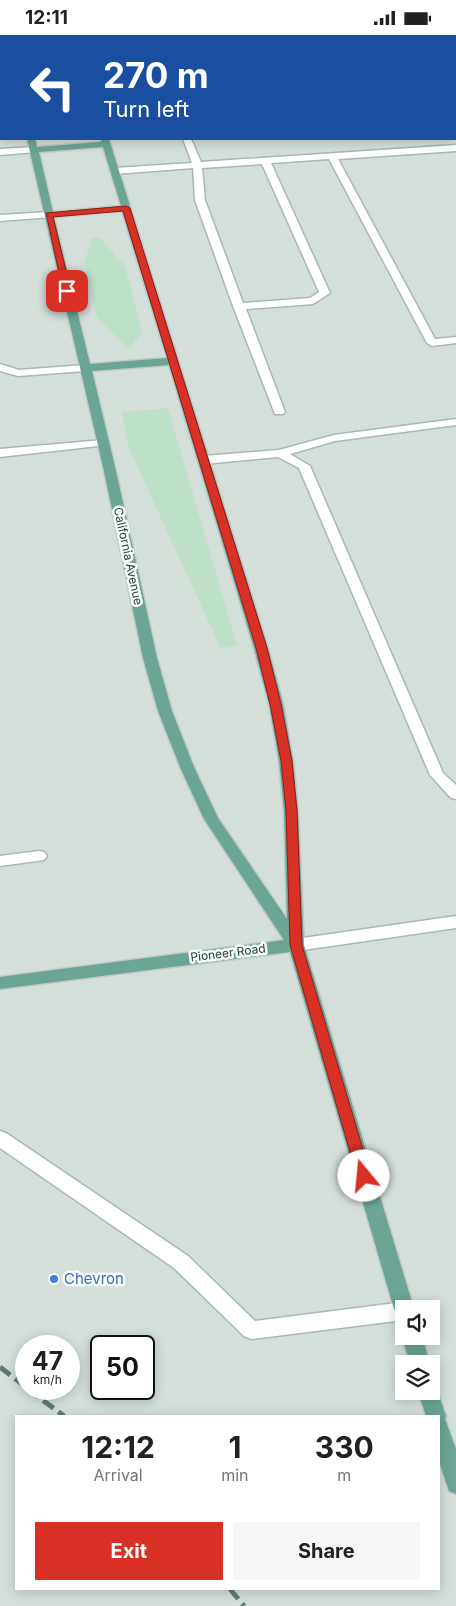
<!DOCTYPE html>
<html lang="en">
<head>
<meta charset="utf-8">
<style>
	:root { --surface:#fff; --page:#f6f6f6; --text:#202124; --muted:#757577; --accent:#d93025 }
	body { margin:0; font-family:Inter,sans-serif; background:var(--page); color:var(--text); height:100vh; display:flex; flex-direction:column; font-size:19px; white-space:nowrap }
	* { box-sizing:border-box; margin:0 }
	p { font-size:16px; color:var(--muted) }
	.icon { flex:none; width:28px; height:28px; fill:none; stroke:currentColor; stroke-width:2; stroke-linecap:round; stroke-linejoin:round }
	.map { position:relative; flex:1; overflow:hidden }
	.sheet { position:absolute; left:15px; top:1380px; width:425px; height:175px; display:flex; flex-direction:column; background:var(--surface); border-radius:0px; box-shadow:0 2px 12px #0003 }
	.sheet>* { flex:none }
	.banner { position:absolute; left:0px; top:0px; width:456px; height:105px; box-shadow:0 2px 12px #0003; background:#1a4fa0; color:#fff; overflow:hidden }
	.controls { position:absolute; left:395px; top:1265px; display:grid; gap:10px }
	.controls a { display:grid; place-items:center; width:45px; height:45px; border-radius:0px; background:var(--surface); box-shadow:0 2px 12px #0003; font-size:25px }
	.speed { position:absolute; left:15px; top:1300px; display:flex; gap:10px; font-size:25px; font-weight:700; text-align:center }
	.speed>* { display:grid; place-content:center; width:65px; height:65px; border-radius:50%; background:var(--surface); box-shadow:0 2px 12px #0003; line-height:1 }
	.speed small { font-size:12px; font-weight:400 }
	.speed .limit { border:2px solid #111; border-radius:8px; background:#fff; color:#111 }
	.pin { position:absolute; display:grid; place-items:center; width:42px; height:42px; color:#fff; margin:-21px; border-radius:10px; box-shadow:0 2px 8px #0006 }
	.me { position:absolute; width:55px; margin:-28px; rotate:343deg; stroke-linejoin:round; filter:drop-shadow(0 0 4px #0008) }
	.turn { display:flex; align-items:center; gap:18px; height:105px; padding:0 20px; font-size:22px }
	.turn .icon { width:65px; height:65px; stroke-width:2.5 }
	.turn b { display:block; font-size:35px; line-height:42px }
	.eta { display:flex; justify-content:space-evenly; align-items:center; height:85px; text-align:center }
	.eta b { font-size:30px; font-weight:700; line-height:35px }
	.primary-button { display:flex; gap:10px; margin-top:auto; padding:10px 20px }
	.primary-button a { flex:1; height:58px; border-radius:0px; background:var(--accent); color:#fff; font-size:20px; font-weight:700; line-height:58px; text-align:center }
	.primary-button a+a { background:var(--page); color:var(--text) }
	.status { display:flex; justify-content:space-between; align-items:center; height:35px; padding:0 25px; background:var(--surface); direction:ltr }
	.status svg { height:14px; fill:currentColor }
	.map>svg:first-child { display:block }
</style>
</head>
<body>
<div class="status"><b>12:11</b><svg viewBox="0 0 49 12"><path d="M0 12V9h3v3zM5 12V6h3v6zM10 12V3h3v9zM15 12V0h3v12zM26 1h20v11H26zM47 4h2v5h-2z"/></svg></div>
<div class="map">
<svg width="456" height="1571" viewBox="0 0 456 1571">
	<rect width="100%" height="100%" fill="#e6efeb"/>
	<path fill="#d4dfda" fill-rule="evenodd" d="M0,0H456V1571H0ZM1,1H455V104H1ZM404,1274H431V1301H404ZM26,1311H69V1354H26ZM101,1311H144V1354H101ZM404,1329H431V1356H404ZM16,1381H439V1554H16Z"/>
	<g fill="#bfe0c8">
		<path d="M92,203H100L125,231L142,297L129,314L97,283L84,229Z"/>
		<path d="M168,373L237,610L221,614L128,411L122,377Z"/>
	</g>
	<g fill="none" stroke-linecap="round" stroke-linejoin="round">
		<defs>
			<g id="minor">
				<path d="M142,0H150L151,1H143Z"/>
				<path d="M183,104H191L201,127L456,110V116L338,124L435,304L456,302V308L432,311L427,308L329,124L271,128L330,258L313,269L246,274L285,377L283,379H275L233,271L195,165L193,133L115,139L110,136L115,133L192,128ZM262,129L319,257L310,263L243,268L205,165L202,133Z"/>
				<path d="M33,112L37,115L36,117L0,120V114Z"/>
				<path d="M49,177L52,178V182L0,186V180Z"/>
				<path d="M0,329L19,335L85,330L90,333L85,336L18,341L0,336Z"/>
				<path d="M456,384V390L335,406L290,419L310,431L443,738L456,750V764L451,763L430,740L299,433L278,422L204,429L198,425L204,421L279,415L334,400Z"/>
				<path d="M103,405L107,406L109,408L107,410L0,422V414Z"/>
				<path d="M39,816L44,817L47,821L44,825L0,831V821Z"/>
				<path d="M456,881V893L296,916L290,914L288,910L290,906L296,904Z"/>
				<path d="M0,1096L6,1098L188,1221L255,1286L404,1267L411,1270L413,1274H404V1285L251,1304L244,1301L174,1233L0,1113Z"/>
			</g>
			<g id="major">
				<rect x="3" y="0" width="8" height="1"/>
				<path d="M68,0H76L77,1H69Z"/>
				<path d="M27,104H35L37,112L101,107V104H109L268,613L283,669L293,726L298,776L304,910L414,1274H404V1283L397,1280L394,1274L290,917L0,954V942L284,905L204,784L180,732L158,676L143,623L104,436ZM103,112L121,171L53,177L39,117ZM122,176L167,323L90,329L54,182ZM169,330L254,613L269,669L279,726L284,776L287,884L218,783L194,732L172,676L157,623L116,436L92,336Z"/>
				<path d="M404,1298V1301H422L430,1329H410L402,1301Z"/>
				<path d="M431,1348L435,1349L446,1381L445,1384L456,1414V1459L449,1456L439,1426V1381H426L418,1356H431Z"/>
			</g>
		</defs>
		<use href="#minor" stroke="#a8b8b2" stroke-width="3"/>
		<use href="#major" stroke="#c2cac8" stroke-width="3"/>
		<use href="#minor" fill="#fff" fill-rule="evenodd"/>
		<use href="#major" fill="#6aa596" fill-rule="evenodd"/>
		<g stroke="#5f7d75" stroke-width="5" stroke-dasharray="13 6" stroke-linecap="butt">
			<path d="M0,1332L26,1352"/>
			<path d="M28,1354L64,1381"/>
			<path d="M230,1554L244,1571"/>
		</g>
	</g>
	<path fill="#d93025" stroke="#8d1f18" d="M126,171L130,173L267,613L281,669L292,726L297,776L302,910L371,1141L369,1145L364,1147L359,1145L357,1141L290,910L286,776L281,726L270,669L256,613L123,176L53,182L71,256L67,259L63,256L46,178Z"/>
	<circle fill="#3f7fe0" stroke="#f7fbf9" stroke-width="2" cx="54" cy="1244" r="5"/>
	<g text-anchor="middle" stroke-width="5" stroke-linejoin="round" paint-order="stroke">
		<g font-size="12" fill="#24423a" stroke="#f7fbf9">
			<text transform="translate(128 521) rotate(78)" y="4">California Avenue</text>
			<text transform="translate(228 918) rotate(-7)" y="4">Pioneer Road</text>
		</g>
		<g font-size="15" fill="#366cbe" stroke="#f7fbf9" text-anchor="start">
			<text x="64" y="1249">Chevron</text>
		</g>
	</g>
</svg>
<div class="controls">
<a><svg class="icon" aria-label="sound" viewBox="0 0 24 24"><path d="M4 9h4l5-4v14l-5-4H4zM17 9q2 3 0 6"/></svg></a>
<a><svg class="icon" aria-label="layers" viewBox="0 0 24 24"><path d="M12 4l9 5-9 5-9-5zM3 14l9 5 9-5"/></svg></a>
</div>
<div class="speed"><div>47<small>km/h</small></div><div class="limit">50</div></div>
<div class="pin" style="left:67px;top:256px;background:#d93025"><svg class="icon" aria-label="arrive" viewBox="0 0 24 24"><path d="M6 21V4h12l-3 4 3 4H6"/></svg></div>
<svg class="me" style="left:364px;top:1141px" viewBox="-20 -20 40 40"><circle r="19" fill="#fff"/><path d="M0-13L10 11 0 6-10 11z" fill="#d93025"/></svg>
<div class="banner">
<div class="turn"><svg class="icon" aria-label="left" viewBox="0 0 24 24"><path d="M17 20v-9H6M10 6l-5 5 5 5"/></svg><div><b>270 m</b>Turn left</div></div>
</div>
<section class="sheet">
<div class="eta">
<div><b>12:12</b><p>Arrival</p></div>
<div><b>1</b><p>min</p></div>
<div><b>330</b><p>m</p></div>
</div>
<div class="primary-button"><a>Exit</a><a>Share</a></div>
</section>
</div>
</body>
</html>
